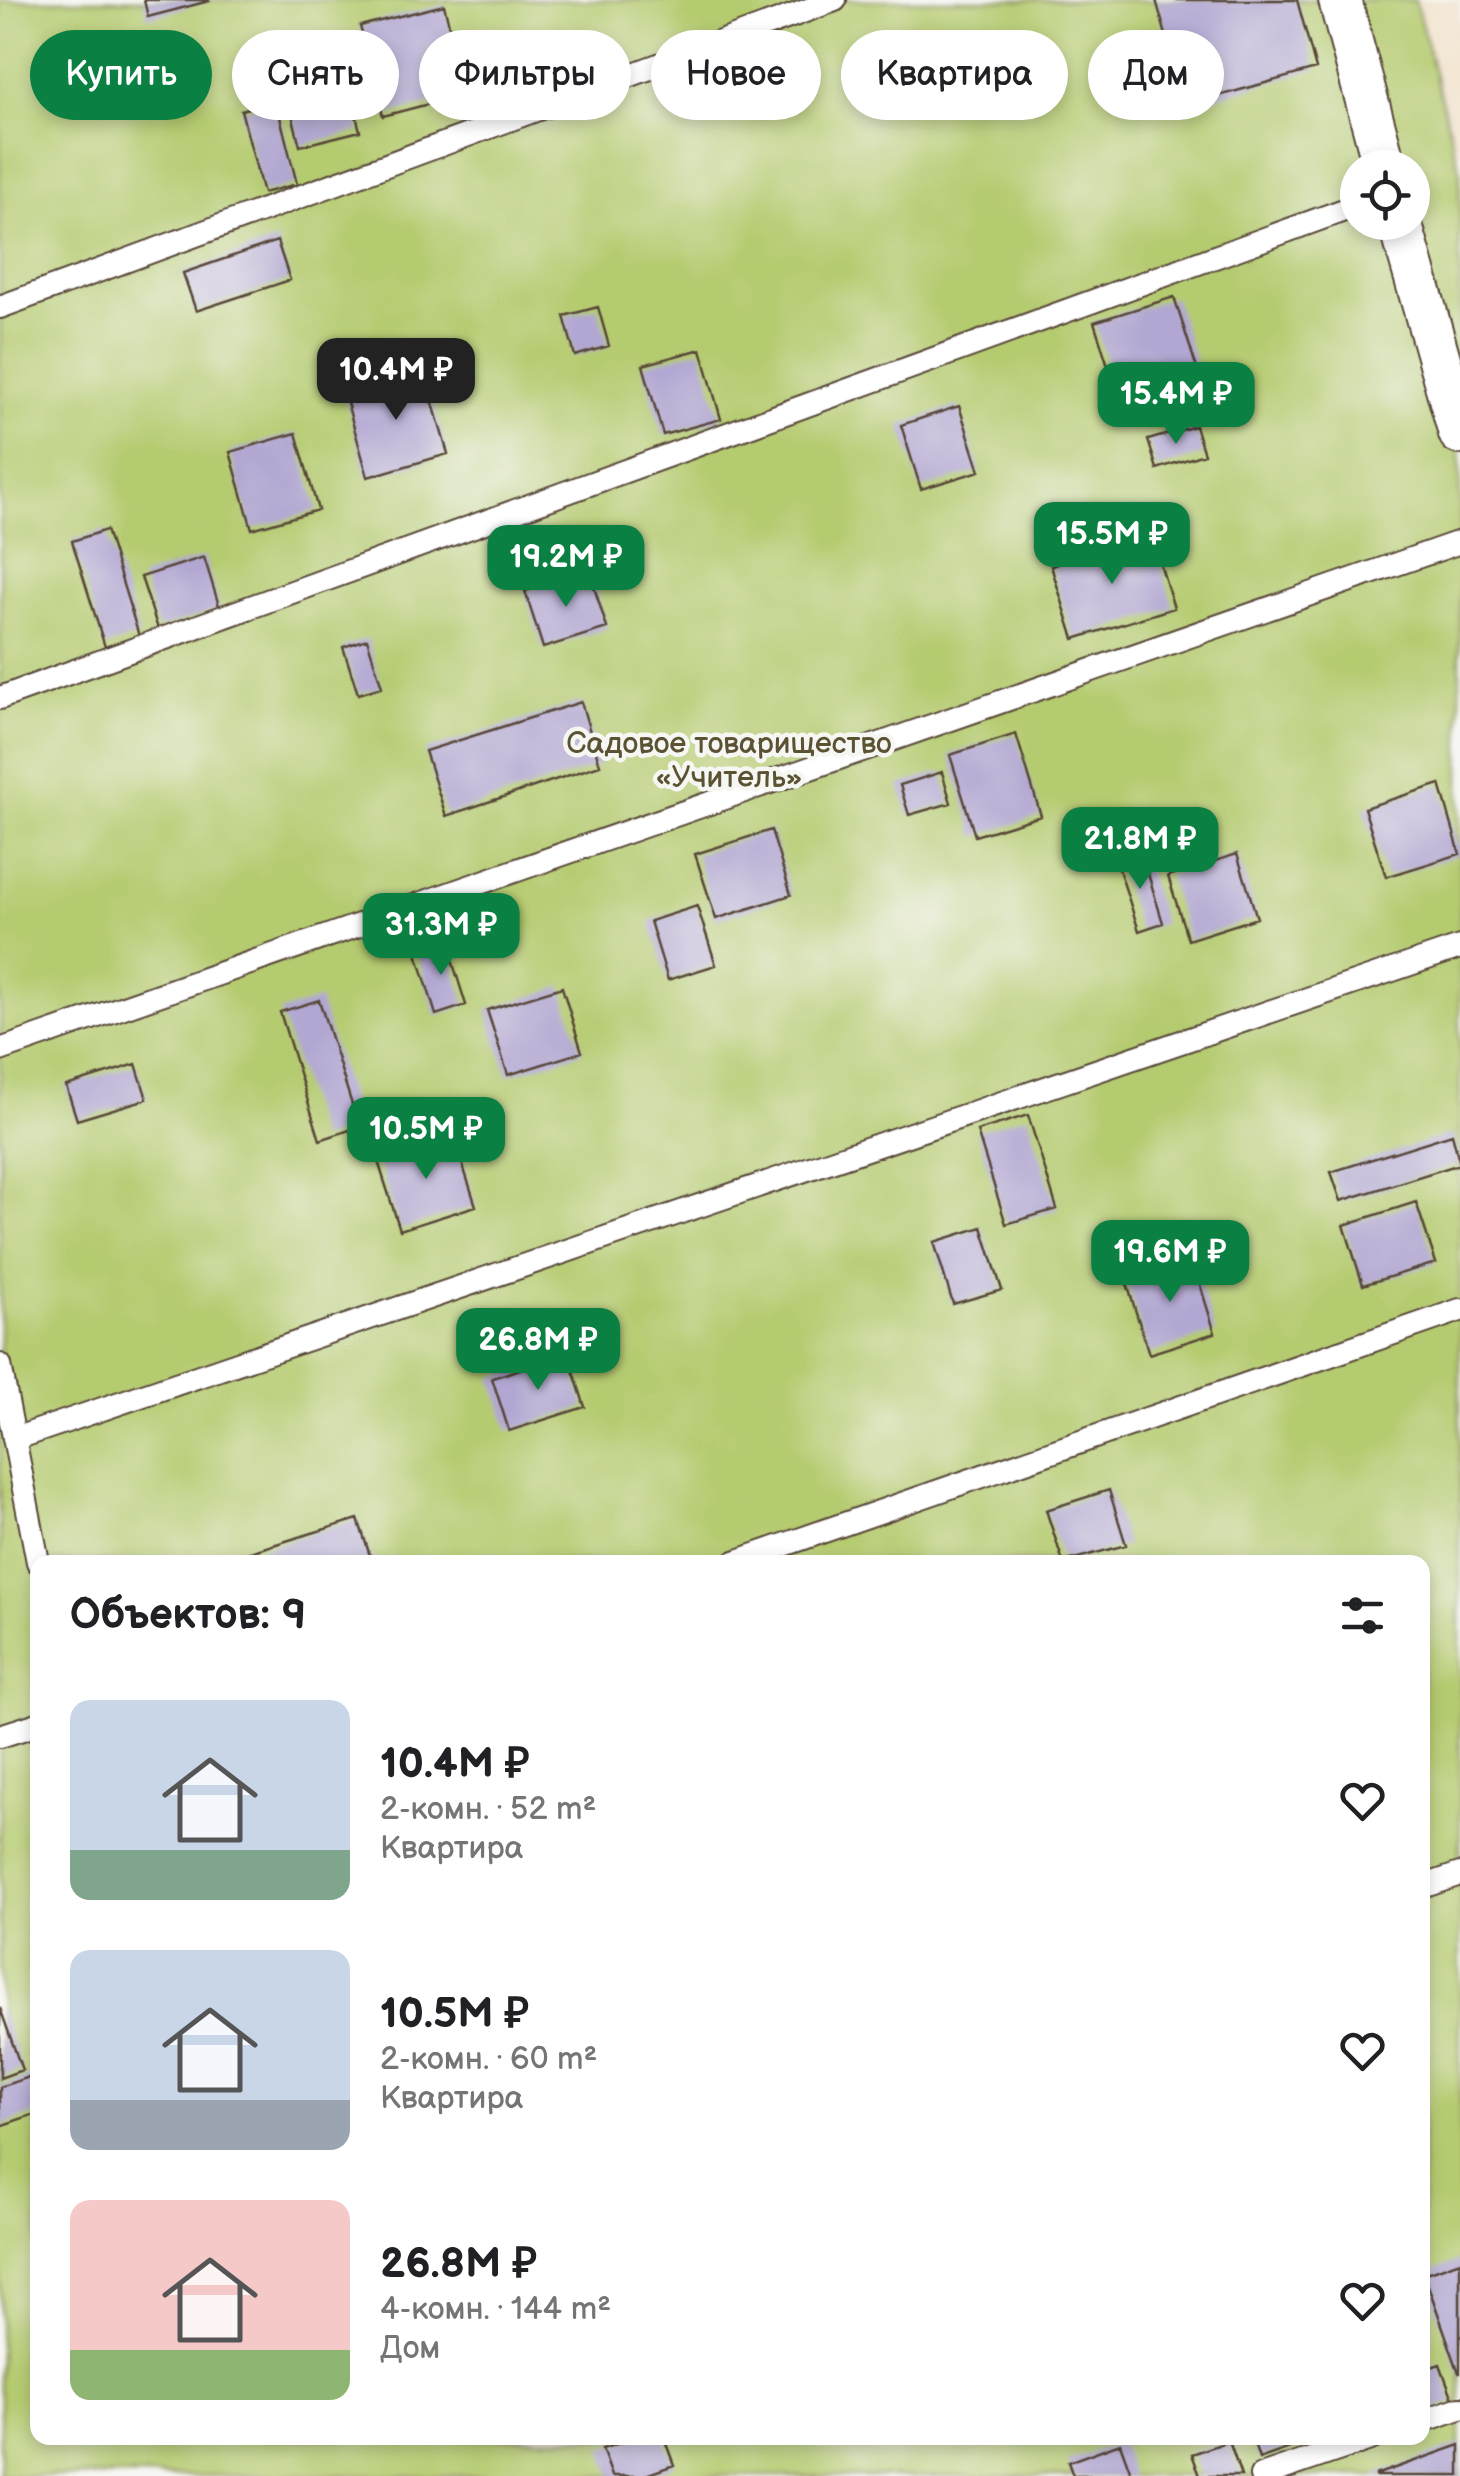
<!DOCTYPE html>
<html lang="ru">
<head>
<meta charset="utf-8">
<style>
	body { margin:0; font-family:"Balsamiq Sans",sans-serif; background:#f2f2f2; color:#202124; height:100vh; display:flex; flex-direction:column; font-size:38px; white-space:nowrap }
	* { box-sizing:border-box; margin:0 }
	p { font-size:32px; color:#757577 }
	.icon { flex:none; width:55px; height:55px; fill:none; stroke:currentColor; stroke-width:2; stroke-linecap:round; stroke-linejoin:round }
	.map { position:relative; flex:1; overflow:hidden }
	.sheet { position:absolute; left:30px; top:1555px; width:1400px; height:890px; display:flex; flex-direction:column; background:#fff; border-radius:20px; box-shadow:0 5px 15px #0003 }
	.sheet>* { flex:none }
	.top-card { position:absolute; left:30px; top:30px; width:1400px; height:90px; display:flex; gap:20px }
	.controls { position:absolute; left:1340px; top:150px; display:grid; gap:20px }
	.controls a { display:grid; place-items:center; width:90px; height:90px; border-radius:50%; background:#fff; box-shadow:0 5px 15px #0003; font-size:50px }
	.price { position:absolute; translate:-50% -85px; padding:0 22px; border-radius:20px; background:#0b8043; color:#fff; font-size:32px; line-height:65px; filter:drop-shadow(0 2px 5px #0008) }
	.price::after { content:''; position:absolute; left:50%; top:60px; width:30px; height:22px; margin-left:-15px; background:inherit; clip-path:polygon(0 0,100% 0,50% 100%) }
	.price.active { background:#222; color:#fff }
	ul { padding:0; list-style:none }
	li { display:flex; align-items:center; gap:30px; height:250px; padding:0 40px }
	li span { display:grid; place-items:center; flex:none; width:280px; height:200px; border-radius:20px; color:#555 }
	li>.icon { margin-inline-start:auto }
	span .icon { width:120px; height:120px; fill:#fffc; stroke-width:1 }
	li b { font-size:42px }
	h2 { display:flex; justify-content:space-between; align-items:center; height:120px; padding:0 40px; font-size:42px }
	.pill { padding:0 35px; border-radius:45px; background:#fff; box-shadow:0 5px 15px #0003; font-size:35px; line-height:90px }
	.pill.active { background:#0b8043; color:#fff }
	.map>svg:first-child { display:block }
	.green { fill:#b5cb70; stroke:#787a47; stroke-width:2.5; fill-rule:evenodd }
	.building { fill:#b2a7d2 }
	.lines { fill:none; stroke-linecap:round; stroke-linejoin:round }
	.service-casing { stroke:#574639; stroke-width:26 }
	.minor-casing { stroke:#574639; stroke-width:46 }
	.service { stroke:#fff; stroke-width:22 }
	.minor { stroke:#fff; stroke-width:42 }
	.labels { text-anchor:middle; stroke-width:9; stroke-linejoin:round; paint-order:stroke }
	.park-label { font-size:30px; fill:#5a5232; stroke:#f6f6f2 }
</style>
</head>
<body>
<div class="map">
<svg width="1460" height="2476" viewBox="0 0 1460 2476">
	<rect width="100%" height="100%" fill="#f6f6f2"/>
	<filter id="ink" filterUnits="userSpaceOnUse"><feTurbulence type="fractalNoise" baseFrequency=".01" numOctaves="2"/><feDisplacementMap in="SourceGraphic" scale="20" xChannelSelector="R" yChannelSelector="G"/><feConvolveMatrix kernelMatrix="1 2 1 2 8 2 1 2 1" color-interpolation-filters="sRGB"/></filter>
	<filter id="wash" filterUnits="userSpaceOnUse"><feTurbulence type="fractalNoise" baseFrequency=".0048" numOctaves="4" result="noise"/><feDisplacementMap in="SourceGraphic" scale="40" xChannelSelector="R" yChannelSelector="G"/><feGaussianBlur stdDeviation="2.25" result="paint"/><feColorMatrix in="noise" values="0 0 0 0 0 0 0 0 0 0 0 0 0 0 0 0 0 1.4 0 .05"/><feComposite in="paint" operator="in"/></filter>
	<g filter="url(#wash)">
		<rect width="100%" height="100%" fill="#f3e4cf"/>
		<path class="green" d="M 0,0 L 1415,0 L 1460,171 L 1460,2476 L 0,2476 ZM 1358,168 L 1412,168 L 1412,222 L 1358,222 ZM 38,1562 L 1422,1562 L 1422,2438 L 38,2438 Z"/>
		<g id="blocks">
			<path class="building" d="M 144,0 L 208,0 L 209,1 L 148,17 Z
				M 1156,0 L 1297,0 L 1316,69 L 1186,105 Z
				M 444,5 L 467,94 L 383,116 L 360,26 Z
				M 340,54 L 360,131 L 300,146 L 281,70 Z
				M 276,101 L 297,184 L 263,193 L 241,110 Z
				M 277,241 L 290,280 L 196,311 L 183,273 Z
				M 1174,297 L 1199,375 L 1119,400 L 1094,322 Z
				M 598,307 L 609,346 L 575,356 L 564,316 Z
				M 701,349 L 721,419 L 663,435 L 643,365 Z
				M 423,370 L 448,454 L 368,477 L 344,392 Z
				M 959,406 L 980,471 L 921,489 L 901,425 Z
				M 1195,426 L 1204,454 L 1157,469 L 1148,440 Z
				M 296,433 L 318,510 L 252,529 L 230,452 Z
				M 106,530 L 139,636 L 105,647 L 72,541 Z
				M 1151,535 L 1174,608 L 1074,639 L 1051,566 Z
				M 204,557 L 220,609 L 158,629 L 141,577 Z
				M 589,571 L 607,628 L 543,648 L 525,591 Z
				M 367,639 L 382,687 L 358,694 L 343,647 Z
				M 581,702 L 600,765 L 446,816 L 425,751 Z
				M 1016,734 L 1041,816 L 975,836 L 950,755 Z
				M 942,772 L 951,803 L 909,815 L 900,785 Z
				M 1440,784 L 1460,854 L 1386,877 L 1364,808 Z
				M 771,830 L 791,895 L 716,919 L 695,854 Z
				M 1142,854 L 1163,923 L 1139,931 L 1117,863 Z
				M 1237,854 L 1257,918 L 1188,940 L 1168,876 Z
				M 697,906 L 716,965 L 668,980 L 650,921 Z
				M 446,941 L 466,1005 L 436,1015 L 416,950 Z
				M 562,987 L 582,1052 L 508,1075 L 487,1010 Z
				M 319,1000 L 359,1127 L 320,1140 L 280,1012 Z
				M 136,1064 L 147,1099 L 77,1120 L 66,1086 Z
				M 1028,1115 L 1057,1209 L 1006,1224 L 977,1131 Z
				M 1452,1134 L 1460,1164 L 1341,1201 L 1331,1172 Z
				M 453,1135 L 476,1206 L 400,1230 L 377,1158 Z
				M 1416,1202 L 1436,1263 L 1363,1285 L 1344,1225 Z
				M 982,1227 L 1002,1290 L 953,1304 L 934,1242 Z
				M 1191,1256 L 1215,1333 L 1149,1354 L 1125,1277 Z
				M 568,1354 L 585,1407 L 509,1431 L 492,1378 Z
				M 1109,1490 L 1126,1545 L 1063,1562 L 1046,1510 Z
				M 358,1519 L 372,1562 L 243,1562 L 240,1555 Z
				M 0,2008 L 22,2070 L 0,2078 Z
				M 35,2075 L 38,2113 L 0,2126 L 0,2087 Z
				M 1460,2261 L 1460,2373 L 1459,2373 L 1424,2274 Z
				M 1440,2364 L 1454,2402 L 1422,2413 L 1422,2370 Z
				M 634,2438 L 664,2438 L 674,2465 L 643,2476 L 612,2476 L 602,2449 Z
				M 1252,2438 L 1318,2438 L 1259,2459 Z
				M 1229,2441 L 1241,2476 L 1200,2476 L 1192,2454 Z
				M 1120,2443 L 1132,2476 L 1073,2476 L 1068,2462 Z
				M 1460,2445 L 1460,2476 L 1375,2476 L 1375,2475 Z"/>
		</g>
	</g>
	<g filter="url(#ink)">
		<use href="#blocks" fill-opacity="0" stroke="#574639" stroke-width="2.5"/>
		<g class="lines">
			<g class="service-casing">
				<path id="service" d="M 0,307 L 835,0
					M 0,698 L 1358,205
					M 0,1050 L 1460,542
					M 0,1365 L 38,1562
					M 14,1439 L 1460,947
					M 735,1562 L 1460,1310
					M 0,1736 L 38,1724
					M 1422,1887 L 1460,1874
					M 1422,2421 L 1460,2408
					M 1261,2476 L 1373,2438"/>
			</g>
			<g class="minor-casing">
				<path id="minor" d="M 1340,0 L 1385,168
					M 1400,222 L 1460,433"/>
			</g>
			<use href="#service" class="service"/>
			<use href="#minor" class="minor"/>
		</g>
	</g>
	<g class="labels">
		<g class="park-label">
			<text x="729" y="753">Садовое товарищество<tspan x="729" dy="34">«Учитель»</tspan></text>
		</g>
	</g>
</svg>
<div class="controls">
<a><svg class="icon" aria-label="locate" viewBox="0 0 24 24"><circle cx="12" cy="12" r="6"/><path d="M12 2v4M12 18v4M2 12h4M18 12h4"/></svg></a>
</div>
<b class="price active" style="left:396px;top:423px">10.4M ₽</b>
<b class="price" style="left:1176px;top:447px">15.4M ₽</b>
<b class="price" style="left:1112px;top:587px">15.5M ₽</b>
<b class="price" style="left:566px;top:610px">19.2M ₽</b>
<b class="price" style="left:1140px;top:892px">21.8M ₽</b>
<b class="price" style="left:441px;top:978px">31.3M ₽</b>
<b class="price" style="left:426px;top:1182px">10.5M ₽</b>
<b class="price" style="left:1170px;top:1305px">19.6M ₽</b>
<b class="price" style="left:538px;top:1393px">26.8M ₽</b>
<div class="top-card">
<a class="pill active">Купить</a>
<a class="pill">Снять</a>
<a class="pill">Фильтры</a>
<a class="pill">Новое</a>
<a class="pill">Квартира</a>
<a class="pill">Дом</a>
</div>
<section class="sheet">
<h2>Объектов: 9<svg class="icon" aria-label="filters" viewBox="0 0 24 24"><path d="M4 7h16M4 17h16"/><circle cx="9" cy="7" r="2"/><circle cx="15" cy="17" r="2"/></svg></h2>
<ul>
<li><span style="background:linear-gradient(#c9d6e8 75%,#7fa58c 0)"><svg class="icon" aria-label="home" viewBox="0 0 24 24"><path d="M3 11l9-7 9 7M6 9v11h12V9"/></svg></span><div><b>10.4M ₽</b><p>2-комн. · 52 m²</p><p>Квартира</p></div><svg class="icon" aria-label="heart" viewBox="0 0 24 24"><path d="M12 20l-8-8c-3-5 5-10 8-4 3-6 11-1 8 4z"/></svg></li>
<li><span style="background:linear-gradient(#c9d6e8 75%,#9aa5b1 0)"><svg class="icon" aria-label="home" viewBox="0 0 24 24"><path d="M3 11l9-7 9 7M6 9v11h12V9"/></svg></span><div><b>10.5M ₽</b><p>2-комн. · 60 m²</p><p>Квартира</p></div><svg class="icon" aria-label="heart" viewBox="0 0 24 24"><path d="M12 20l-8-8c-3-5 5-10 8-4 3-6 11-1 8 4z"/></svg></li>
<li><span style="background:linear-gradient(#f6c9c9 75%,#8fb573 0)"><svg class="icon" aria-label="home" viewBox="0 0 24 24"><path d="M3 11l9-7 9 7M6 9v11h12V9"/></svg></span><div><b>26.8M ₽</b><p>4-комн. · 144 m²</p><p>Дом</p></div><svg class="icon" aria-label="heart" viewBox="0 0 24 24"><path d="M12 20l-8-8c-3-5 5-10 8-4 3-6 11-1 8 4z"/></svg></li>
</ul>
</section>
</div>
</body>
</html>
